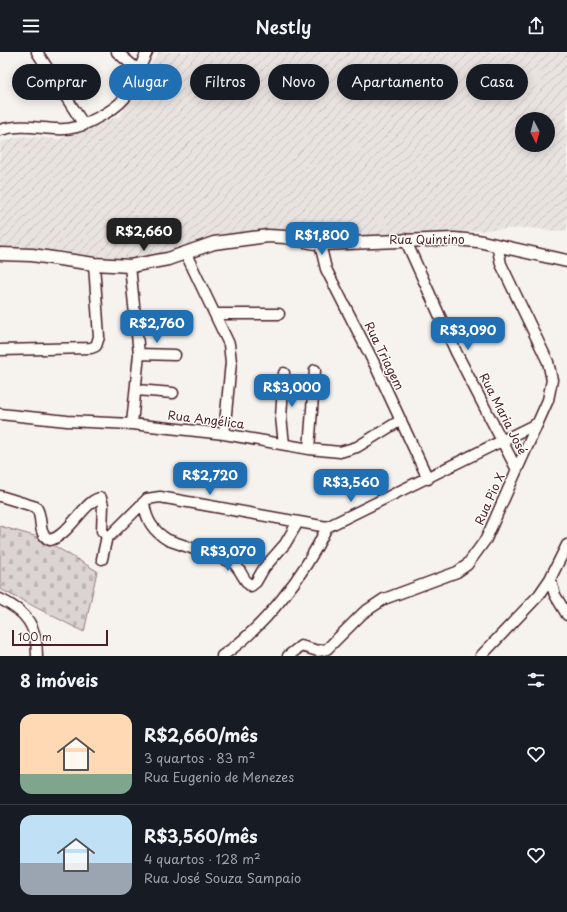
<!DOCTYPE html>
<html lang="pt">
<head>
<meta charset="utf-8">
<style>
	body { margin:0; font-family:"Playpen Sans",sans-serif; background:#242831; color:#f1f3f6; height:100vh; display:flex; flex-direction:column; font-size:15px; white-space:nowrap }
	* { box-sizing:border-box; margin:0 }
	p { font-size:13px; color:#9ea1a6 }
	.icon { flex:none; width:22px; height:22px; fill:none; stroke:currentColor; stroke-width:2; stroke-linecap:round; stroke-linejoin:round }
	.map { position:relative; height:604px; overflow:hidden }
	.panel { display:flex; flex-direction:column; background:#171b24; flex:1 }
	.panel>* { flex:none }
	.banner { position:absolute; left:12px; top:12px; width:543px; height:36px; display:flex; gap:8px }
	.needle { width:26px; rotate:174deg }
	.controls { position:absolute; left:515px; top:60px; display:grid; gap:8px }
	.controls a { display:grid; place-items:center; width:40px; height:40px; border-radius:50%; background:#171b24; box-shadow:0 2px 10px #0003; font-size:20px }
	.scale { position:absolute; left:12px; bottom:10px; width:96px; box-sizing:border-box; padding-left:4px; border:2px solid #4a1f2b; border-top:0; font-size:11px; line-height:14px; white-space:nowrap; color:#4a1f2b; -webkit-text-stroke:3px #fdfcf7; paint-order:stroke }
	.price { position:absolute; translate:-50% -34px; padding:0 9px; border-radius:8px; background:#1f6fb2; color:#fff; font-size:13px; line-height:26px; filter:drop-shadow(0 1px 2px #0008) }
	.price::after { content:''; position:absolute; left:50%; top:24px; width:12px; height:9px; margin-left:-6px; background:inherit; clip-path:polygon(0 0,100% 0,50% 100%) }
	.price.selected { background:#222; color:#fff }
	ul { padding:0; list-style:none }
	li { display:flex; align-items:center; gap:12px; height:100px; padding:0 20px }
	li+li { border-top:1px solid #363941 }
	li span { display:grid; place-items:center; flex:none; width:112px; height:80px; border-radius:12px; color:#555 }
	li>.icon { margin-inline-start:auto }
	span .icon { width:48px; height:48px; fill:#fffc; stroke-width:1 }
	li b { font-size:17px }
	h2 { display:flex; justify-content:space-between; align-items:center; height:48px; padding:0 20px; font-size:17px }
	.pill { padding:0 14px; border-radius:18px; background:#171b24; box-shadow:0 2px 10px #0003; font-size:14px; line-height:36px }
	.pill.selected { background:#1f6fb2; color:#fff }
	header { display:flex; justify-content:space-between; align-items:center; height:52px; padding:0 20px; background:#171b24; font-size:18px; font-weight:600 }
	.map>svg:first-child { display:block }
	.industrial { fill:url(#industrial-furrows); fill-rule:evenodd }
	.cemetery { fill:url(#cemetery-stones); stroke:#937a7e }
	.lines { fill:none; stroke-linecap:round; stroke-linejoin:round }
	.minor-casing { stroke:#4a1f2b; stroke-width:13 }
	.major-casing { stroke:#4a1f2b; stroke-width:15 }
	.minor { stroke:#fdfcf7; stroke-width:10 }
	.major { stroke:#fdfcf7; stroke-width:12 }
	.labels { text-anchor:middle; stroke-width:3; stroke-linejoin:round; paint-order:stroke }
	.street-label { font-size:12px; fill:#4a1f2b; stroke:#fdfcf7 }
</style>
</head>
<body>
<header><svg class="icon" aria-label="menu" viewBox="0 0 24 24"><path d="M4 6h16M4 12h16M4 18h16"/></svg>Nestly<svg class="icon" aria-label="share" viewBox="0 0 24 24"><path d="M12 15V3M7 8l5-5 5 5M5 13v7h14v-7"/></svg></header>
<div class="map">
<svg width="567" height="604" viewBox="0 0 567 604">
	<defs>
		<pattern id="industrial-furrows" width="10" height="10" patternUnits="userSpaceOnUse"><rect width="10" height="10" fill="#e9e3e0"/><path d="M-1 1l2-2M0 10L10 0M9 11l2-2" fill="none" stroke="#c9c2c0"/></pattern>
		<pattern id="cemetery-stones" width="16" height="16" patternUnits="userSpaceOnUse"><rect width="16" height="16" fill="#dcd4d2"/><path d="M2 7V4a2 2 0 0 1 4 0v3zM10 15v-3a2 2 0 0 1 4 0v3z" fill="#beb6b4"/></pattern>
	</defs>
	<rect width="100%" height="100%" fill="#f6f3ef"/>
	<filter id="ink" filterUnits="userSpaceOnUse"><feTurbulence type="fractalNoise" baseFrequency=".025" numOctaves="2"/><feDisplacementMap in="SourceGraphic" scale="8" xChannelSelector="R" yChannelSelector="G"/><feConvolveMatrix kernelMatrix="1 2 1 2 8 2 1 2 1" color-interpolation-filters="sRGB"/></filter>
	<g filter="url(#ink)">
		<path class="industrial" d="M 159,0 L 567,0 L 567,178 L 556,179 L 528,176 L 366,185 L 330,175 L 315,174 L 295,176 L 280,181 L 222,183 L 159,205 L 127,209 L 101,208 L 30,196 L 0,195 L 0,90 L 21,84 L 59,87 L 80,80 L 120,64 ZM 522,67 L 548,67 L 548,93 L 522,93 Z"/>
		<path class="cemetery" d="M 0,474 L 41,486 L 97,519 L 84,580 L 0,537 Z"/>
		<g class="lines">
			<g class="minor-casing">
				<path id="minor" d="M 37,0 L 84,73
					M 117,0 L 139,19
					M 0,78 C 20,72 37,76 57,77 C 72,78 82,74 95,67 C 134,48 130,35 147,0
					M 405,187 L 456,300 L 517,418
					M 320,192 L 326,217 L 375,313 L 428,427
					M 186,202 L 229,292 L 231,310 L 224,382
					M 130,214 L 139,302 L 132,372
					M 216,262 L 279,262
					M 0,298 L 91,296 L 96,294 L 99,285 L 94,212
					M 139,302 L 175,303
					M 137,338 L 173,341
					M 0,362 L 67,369 L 132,372 L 224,382 L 309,397 L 340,400 L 357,395 L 401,368
					M 284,392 L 281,365 L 284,321
					M 309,397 L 315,318
					M 0,444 L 36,455 C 44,465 36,482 50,488 C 69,484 86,446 101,446 L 103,453 L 102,479 L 107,484 L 102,507
					M 144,451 C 146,468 153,479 168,488 L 232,510 C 241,516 244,531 251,534 L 256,530 L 264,516 L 285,492 L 298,470
					M 107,484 L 111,483 L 147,447 L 160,445 L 327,475
					M 550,527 L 555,543 L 567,563
					M 0,547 C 27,560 37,574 37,604
					M 222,604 C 265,575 305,522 327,475 L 538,371
					M 288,604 L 301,594 L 318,599 L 327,597 L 363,561 L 384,547 L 457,520 L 467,513 L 486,487 L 548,348 L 552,328 L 548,310 L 501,212 L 497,193
					M 481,604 L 539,543 L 550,527 L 567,493"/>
			</g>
			<g class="major-casing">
				<path id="major" d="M 0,202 L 32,203 L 94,212 L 130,214 L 168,207 L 214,191 L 268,184 L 285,185 L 320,192 L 454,187 L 478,189 L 567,209"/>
			</g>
			<use href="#minor" class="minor"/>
			<use href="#major" class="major"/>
		</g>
	</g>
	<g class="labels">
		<g class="street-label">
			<text x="427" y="192">Rua Quintino</text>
			<text transform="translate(384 304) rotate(64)" y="4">Rua Triagem</text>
			<text transform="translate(503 362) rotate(63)" y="4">Rua Maria José</text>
			<text transform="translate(206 368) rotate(7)" y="4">Rua Angélica</text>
			<text transform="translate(490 447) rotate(-66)" y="4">Rua Pio X</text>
		</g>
	</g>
</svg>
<div class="controls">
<a><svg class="needle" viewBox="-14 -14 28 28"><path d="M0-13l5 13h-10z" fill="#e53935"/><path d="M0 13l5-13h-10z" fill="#9ea1a6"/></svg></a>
</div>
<div class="scale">100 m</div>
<b class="price selected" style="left:144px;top:200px">R$2,660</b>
<b class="price" style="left:322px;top:204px">R$1,800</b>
<b class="price" style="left:157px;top:292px">R$2,760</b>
<b class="price" style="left:468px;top:299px">R$3,090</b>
<b class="price" style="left:292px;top:356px">R$3,000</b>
<b class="price" style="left:210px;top:444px">R$2,720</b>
<b class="price" style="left:351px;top:451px">R$3,560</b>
<b class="price" style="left:228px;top:520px">R$3,070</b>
<div class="banner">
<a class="pill">Comprar</a>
<a class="pill selected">Alugar</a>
<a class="pill">Filtros</a>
<a class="pill">Novo</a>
<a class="pill">Apartamento</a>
<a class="pill">Casa</a>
</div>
</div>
<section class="panel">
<h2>8 imóveis<svg class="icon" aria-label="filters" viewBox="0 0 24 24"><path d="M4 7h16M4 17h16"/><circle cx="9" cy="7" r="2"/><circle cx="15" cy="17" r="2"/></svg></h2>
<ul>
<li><span style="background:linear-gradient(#ffd9b3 75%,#7fa58c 0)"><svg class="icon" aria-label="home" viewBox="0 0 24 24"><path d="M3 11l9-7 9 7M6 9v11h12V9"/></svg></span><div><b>R$2,660/mês</b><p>3 quartos · 83 m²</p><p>Rua Eugenio de Menezes</p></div><svg class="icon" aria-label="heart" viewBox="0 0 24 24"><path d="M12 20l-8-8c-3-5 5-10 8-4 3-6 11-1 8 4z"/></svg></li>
<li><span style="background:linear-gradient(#bfe0f5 60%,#9aa5b1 0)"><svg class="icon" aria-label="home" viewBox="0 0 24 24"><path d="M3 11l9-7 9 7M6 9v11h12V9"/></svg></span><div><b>R$3,560/mês</b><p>4 quartos · 128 m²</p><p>Rua José Souza Sampaio</p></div><svg class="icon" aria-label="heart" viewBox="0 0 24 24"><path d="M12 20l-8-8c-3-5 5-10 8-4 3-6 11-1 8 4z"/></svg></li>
</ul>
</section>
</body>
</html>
